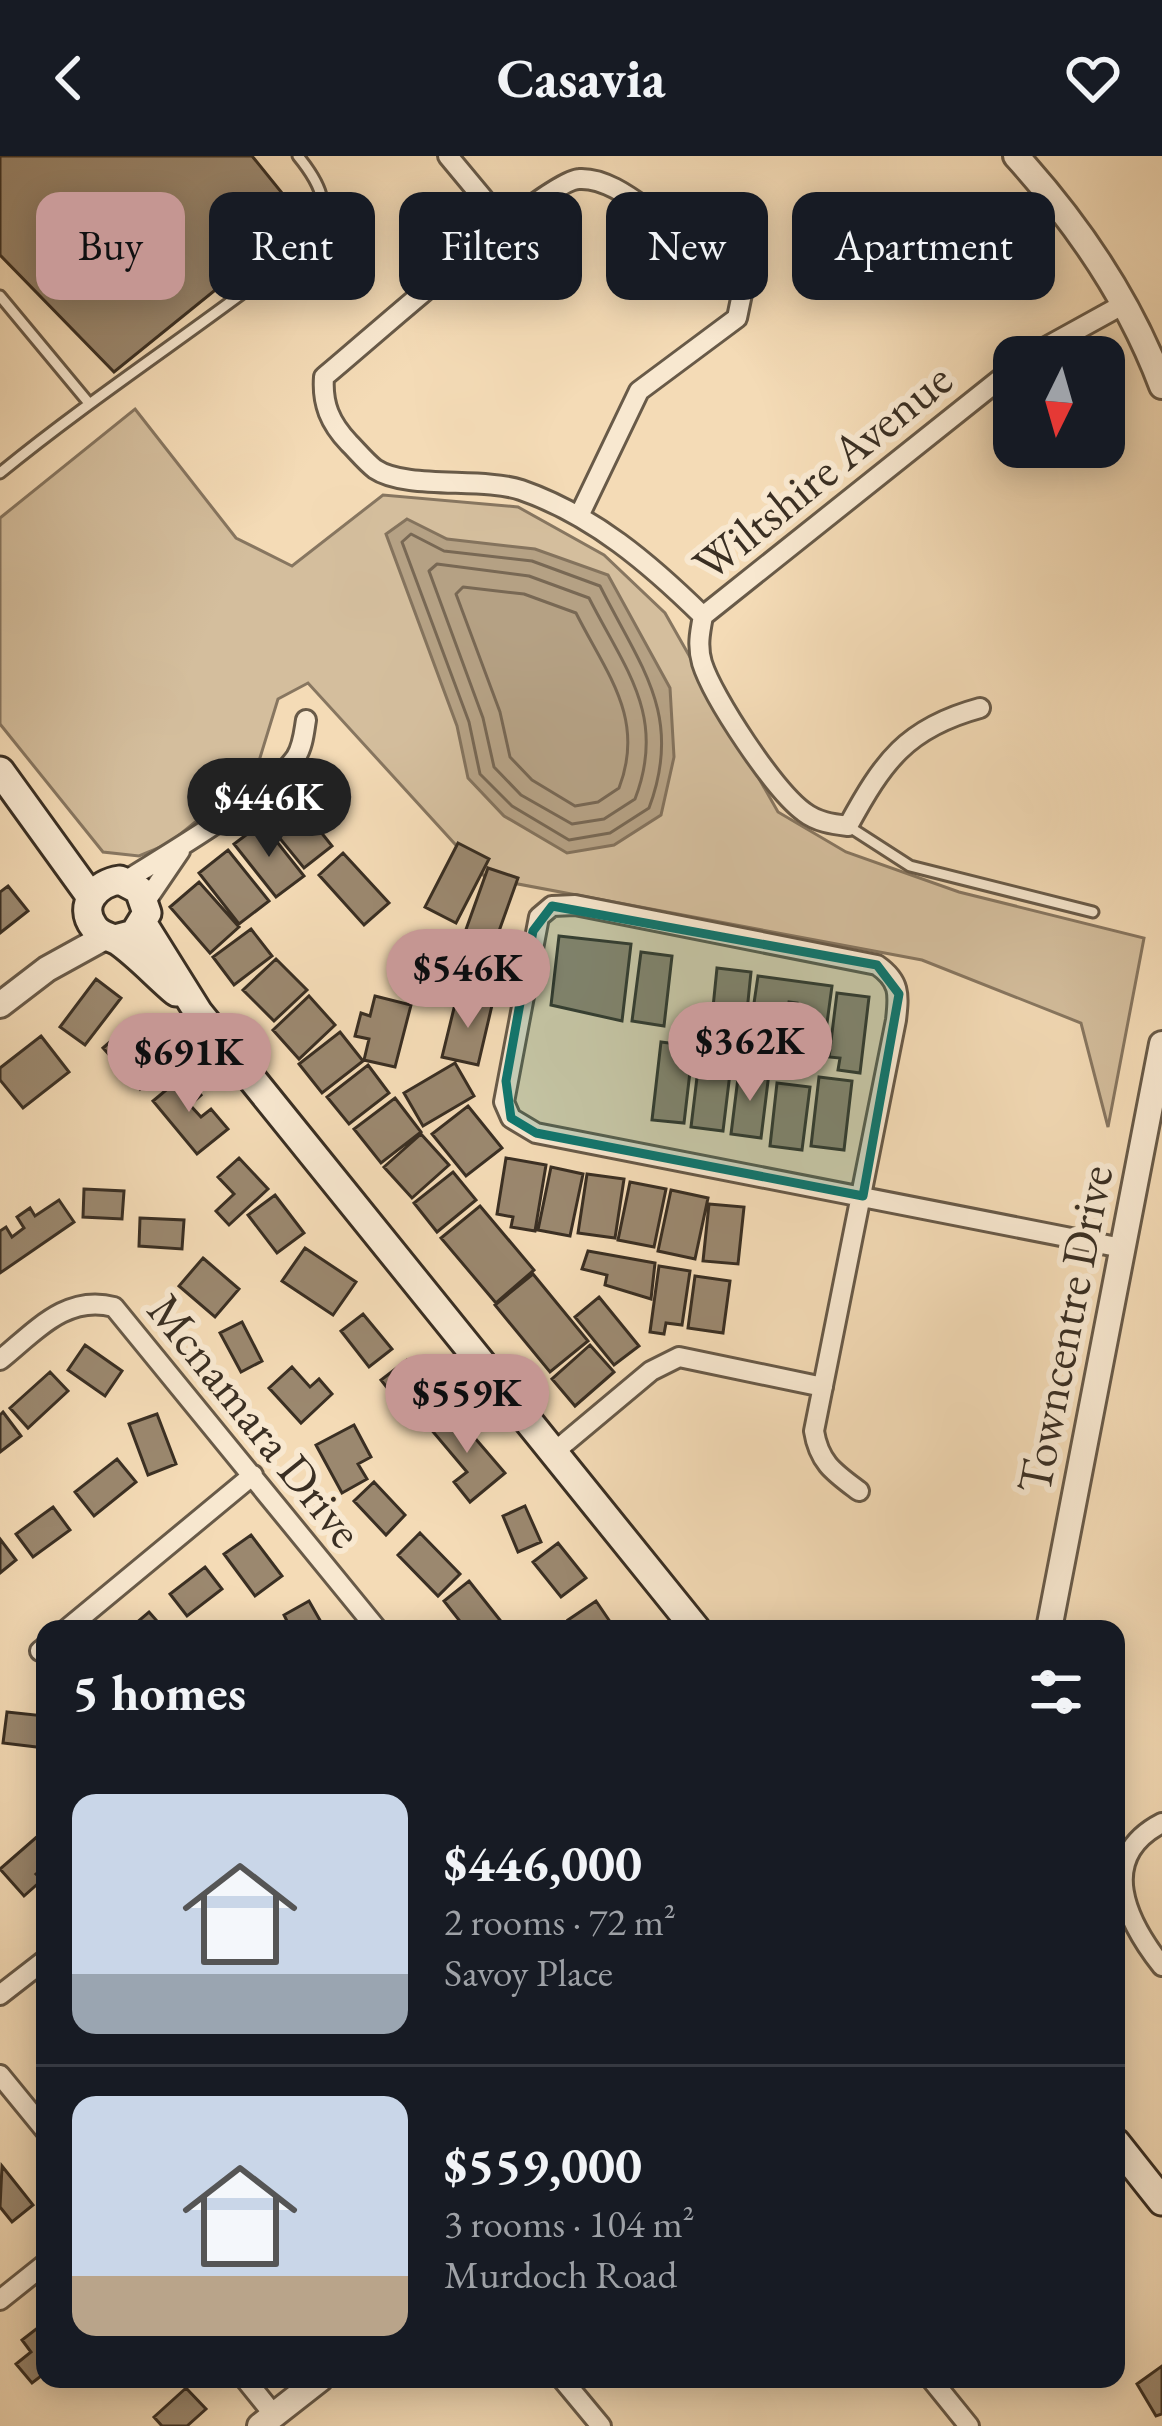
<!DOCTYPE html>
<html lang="en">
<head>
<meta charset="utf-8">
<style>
	body { margin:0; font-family:"EB Garamond",serif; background:#242831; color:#f1f3f6; height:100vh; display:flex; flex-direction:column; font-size:45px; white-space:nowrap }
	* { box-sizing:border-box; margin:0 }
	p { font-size:39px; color:#9ea1a6 }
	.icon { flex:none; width:66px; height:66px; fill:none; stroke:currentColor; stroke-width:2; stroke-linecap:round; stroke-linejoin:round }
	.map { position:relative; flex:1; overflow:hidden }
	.side { position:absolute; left:36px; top:1464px; width:1089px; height:768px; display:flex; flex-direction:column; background:#171b24; border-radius:24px; box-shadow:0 6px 30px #0003 }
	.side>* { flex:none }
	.guide { position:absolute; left:36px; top:36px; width:1092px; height:108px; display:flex; gap:24px }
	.needle { width:78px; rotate:185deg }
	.buttons { position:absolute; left:993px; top:180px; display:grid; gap:24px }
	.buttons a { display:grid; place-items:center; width:132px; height:132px; border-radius:24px; background:#171b24; box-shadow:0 6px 30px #0003; font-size:60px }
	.price { position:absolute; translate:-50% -102px; padding:0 27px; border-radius:42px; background:#c59692; color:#111; font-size:39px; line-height:78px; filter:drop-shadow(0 3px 6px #0008) }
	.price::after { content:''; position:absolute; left:50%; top:72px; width:36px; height:27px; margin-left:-18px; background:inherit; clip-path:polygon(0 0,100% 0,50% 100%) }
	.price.on { background:#222; color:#fff }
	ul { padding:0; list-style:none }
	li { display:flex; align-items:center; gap:36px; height:300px; padding:0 36px }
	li+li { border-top:3px solid #363941 }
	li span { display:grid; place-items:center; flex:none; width:336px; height:240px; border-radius:24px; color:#555 }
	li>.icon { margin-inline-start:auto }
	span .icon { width:144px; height:144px; fill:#fffc; stroke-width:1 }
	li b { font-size:51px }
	h2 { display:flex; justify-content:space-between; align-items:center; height:144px; padding:0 36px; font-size:51px }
	.pill { padding:0 42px; border-radius:24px; background:#171b24; box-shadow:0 6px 30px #0003; font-size:42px; line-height:108px }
	.pill.on { background:#c59692; color:#111 }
	header { display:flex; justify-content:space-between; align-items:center; height:156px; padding:0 36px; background:#171b24; font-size:54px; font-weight:700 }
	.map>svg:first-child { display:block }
	.green { fill:#d4be9d; stroke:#877660; stroke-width:3 }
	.water { fill:#b5a184; stroke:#84735d; stroke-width:3 }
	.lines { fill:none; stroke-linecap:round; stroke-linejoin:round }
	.shore { stroke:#786854; stroke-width:3 }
	.building { fill:#9b886f; stroke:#3a2f23; stroke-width:3 }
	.service-casing { stroke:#685a48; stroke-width:15 }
	.minor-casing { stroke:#685a48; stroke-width:24 }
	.tertiary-casing { stroke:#685a48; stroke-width:30 }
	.secondary-casing { stroke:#3a2f23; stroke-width:33 }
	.service { stroke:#f8e8d0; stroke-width:9 }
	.minor { stroke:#f8e8d0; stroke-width:18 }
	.tertiary { stroke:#f8e8d0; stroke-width:24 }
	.secondary { stroke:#f8e8d0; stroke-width:27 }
	.marked { fill:#0f766e; fill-opacity:0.2; stroke:#0f766e; stroke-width:9; stroke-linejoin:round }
	.labels { text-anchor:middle; stroke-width:12; stroke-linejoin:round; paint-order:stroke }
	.street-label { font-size:48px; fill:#3a2f23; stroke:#f8e8d0 }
</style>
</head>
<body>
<header><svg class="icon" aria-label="back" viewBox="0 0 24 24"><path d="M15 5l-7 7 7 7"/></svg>Casavia<svg class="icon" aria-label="heart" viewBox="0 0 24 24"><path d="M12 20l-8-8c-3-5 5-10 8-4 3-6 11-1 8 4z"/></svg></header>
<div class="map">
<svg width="1162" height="2270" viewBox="0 0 1162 2270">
	<rect width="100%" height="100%" fill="#f4dbb6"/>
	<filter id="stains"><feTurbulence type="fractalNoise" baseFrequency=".00167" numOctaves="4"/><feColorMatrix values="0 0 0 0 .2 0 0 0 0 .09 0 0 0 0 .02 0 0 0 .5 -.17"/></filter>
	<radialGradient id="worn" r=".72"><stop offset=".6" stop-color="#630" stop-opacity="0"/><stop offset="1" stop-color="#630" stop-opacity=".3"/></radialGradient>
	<path class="green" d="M 135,253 L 236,382 L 292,410 L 383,339 L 518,351 L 604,399 L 665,457 L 778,656 L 846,696 L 959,736 L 1144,782 L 1108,971 L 1081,867 L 922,804 L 486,722 L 308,527 L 278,543 L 255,618 L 168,688 L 139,700 L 103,696 L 0,568 L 0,362 Z"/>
	<path class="water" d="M 407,363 L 447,383 L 535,393 L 608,419 L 670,532 L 674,601 L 661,659 L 614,689 L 567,697 L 504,660 L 468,622 L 457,570 L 386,378 Z"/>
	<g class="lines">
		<path class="shore" d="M 411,378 L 444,395 L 532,405 L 600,430 C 640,510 684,559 649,652 L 610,677 L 569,684 L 512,650 L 480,618 L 469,566 L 402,386 Z
			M 437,408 L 529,420 L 589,442 C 625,513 667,560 635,643 L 604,663 L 572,668 L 521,639 L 494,611 L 483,562 L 429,415 Z
			M 463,431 L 524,438 L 576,457 C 606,517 646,562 619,632 L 598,646 L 575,650 L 532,624 L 510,601 L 500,556 L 456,438 Z"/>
	</g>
	<path class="building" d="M 0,0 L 252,0 L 303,63 L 114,216 L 0,99 Z
		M 293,641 L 332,690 L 304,712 L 264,663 Z
		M 262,667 L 304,720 L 276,741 L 234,688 Z
		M 458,687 L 489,703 L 456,767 L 425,751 Z
		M 228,694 L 269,745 L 239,768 L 199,717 Z
		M 343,697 L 389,747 L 364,769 L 319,719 Z
		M 488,712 L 518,722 L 494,789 L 464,779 Z
		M 199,726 L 239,771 L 210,797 L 170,751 Z
		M 8,730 L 28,755 L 0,777 L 0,736 Z
		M 251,773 L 272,800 L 234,829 L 213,801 Z
		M 559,780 L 631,788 L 622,865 L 551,849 Z
		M 641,796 L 672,800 L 664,870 L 632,865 Z
		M 276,803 L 307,834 L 274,865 L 243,834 Z
		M 717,812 L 751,816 L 744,885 L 710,881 Z
		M 758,820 L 832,830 L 822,904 L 790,900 L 797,847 L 789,846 L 782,893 L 748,888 Z
		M 96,823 L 121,842 L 85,889 L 60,871 Z
		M 837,837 L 869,841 L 860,917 L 838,914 L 840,902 L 829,901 Z
		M 309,840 L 335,869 L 299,903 L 273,874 Z
		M 375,840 L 411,849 L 395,911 L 364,904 L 369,883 L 355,880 L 361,857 L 370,860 Z
		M 473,841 L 493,845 L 478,909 L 442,901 L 456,844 L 472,848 Z
		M 127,871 L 164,911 L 140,933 L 103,892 Z
		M 340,876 L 363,905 L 322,937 L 299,908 Z
		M 41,880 L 69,916 L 23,952 L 0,924 L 0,912 Z
		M 661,886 L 693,890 L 684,967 L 652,964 Z
		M 699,905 L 731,909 L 723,975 L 691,971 Z
		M 455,907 L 474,940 L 423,970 L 404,937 Z
		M 368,909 L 389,937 L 349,968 L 327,941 Z
		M 739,914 L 769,917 L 761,982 L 731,978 Z
		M 184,919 L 201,939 L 190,949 L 201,961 L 211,953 L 228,973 L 197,998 L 153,945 Z
		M 819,921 L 852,925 L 844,994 L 811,990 Z
		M 777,927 L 810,931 L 802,994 L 770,990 Z
		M 395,942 L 421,976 L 381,1007 L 354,973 Z
		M 468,950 L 502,992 L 466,1020 L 432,978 Z
		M 421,978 L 449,1009 L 412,1042 L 384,1011 Z
		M 239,1002 L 268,1033 L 229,1069 L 216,1055 L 234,1038 L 218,1021 Z
		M 506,1002 L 546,1009 L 535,1075 L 511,1071 L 513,1061 L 497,1058 Z
		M 551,1011 L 583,1018 L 570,1080 L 538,1074 Z
		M 453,1016 L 476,1044 L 437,1076 L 414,1047 Z
		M 587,1018 L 624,1023 L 615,1082 L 578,1077 Z
		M 630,1026 L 666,1033 L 654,1091 L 618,1084 Z
		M 84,1033 L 124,1035 L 122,1063 L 83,1061 Z
		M 671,1034 L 708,1042 L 695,1103 L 658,1095 Z
		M 275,1039 L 304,1077 L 277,1097 L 248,1059 Z
		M 59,1044 L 74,1066 L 0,1117 L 0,1075 L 6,1071 L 12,1081 L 24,1072 L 17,1061 L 30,1052 L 35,1060 Z
		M 709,1048 L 744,1051 L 738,1108 L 703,1105 Z
		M 480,1050 L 534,1114 L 496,1147 L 441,1082 Z
		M 140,1062 L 184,1064 L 182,1093 L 139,1090 Z
		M 305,1092 L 356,1126 L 333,1159 L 282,1125 Z
		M 588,1095 L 655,1107 L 651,1143 L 605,1129 L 607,1119 L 582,1113 Z
		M 203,1102 L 239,1133 L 215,1161 L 179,1130 Z
		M 659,1110 L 690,1115 L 682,1169 L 666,1167 L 664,1178 L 650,1176 Z
		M 533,1118 L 588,1185 L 550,1216 L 495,1149 Z
		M 695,1120 L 730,1125 L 723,1177 L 688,1172 Z
		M 599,1141 L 639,1190 L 614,1209 L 575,1161 Z
		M 363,1158 L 392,1193 L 369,1211 L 341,1175 Z
		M 242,1166 L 262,1205 L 241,1216 L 220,1177 Z
		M 85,1189 L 122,1215 L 105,1240 L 68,1214 Z
		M 590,1189 L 614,1216 L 575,1250 L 552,1223 Z
		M 407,1204 L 436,1242 L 410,1261 L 381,1224 Z
		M 292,1211 L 310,1231 L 319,1223 L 332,1238 L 301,1267 L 269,1232 Z
		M 50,1216 L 68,1235 L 28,1272 L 10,1252 Z
		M 450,1253 L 505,1317 L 470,1346 L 454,1326 L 467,1316 L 429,1271 Z
		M 3,1256 L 21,1280 L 0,1296 L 0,1259 Z
		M 157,1258 L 176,1308 L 148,1319 L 129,1268 Z
		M 354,1269 L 371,1301 L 358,1308 L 367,1323 L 342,1337 L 316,1289 Z
		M 117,1303 L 136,1326 L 94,1360 L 75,1336 Z
		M 374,1326 L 405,1359 L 386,1379 L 354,1345 Z
		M 525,1350 L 541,1386 L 518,1396 L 503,1360 Z
		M 53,1351 L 70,1374 L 33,1401 L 16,1378 Z
		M 420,1377 L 460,1418 L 438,1440 L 398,1399 Z
		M 251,1379 L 282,1420 L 255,1440 L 224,1398 Z
		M 0,1383 L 16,1404 L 0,1417 Z
		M 558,1387 L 586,1422 L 561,1441 L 533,1406 Z
		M 205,1411 L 222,1433 L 187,1460 L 170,1438 Z
		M 469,1425 L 507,1473 L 466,1473 L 444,1445 Z
		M 309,1445 L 325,1473 L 291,1473 L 284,1459 Z
		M 596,1445 L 615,1473 L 574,1473 L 568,1464 Z
		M 149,1456 L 164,1473 L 129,1473 Z
		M 7,1556 L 45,1560 L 45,1592 L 3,1587 Z
		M 39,1679 L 45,1687 L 45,1710 L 36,1718 L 42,1724 L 24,1740 L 0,1713 Z
		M 2,2010 L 33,2049 L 12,2066 L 0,2051 Z
		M 44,2167 L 45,2217 L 32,2227 L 16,2208 L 31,2196 L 22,2184 Z
		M 1162,2210 L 1162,2258 L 1156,2260 L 1137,2228 Z
		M 186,2232 L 206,2253 L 187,2270 L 162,2270 L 154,2261 Z"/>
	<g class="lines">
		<g class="service-casing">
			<path id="service" d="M 0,140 L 88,246
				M 0,317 C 99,236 206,168 306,89 C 333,54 324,32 298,0
				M 848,670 L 910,710 L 1093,756"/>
		</g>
		<g class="minor-casing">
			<path id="minor" d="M 448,0 L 507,71
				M 1028,201 L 1124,148
				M 579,360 L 639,235 L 737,162 L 743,133 C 733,100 697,86 669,68 C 644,53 611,21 579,23 C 547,24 361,191 324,221 C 322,248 330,267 349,287 C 357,295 366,306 375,313 C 406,334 482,321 521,334 C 593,359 650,408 703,460
				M 980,552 C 906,572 883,606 848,670 C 832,668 817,666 804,656 C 774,634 713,542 702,507 C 697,490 700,476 703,460 L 1014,212
				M 125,725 C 166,699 270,639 296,601 C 303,590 304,576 306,564
				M 146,745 L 180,695
				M 407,802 L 524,826
				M 0,1204 C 35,1176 66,1138 114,1151 L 377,1473
				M 553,1297 L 651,1215 L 679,1201 L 823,1231
				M 859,1335 C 835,1317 819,1307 814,1275 L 896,864 C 899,838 900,825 877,809 L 575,749 L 552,750 L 539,761 L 504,946 L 511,962 L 536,977 L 1122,1092
				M 67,1473 L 253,1319
				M 40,1495 L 45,1491
				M 1162,1667 C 1094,1702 1128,1767 1162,1810
				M 0,1839 L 45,1804
				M 0,1919 L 45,1974
				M 0,2144 L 45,2108
				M 245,2223 L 274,2259
				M 562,2223 L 601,2270
				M 931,2223 L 969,2270"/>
		</g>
		<g class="tertiary-casing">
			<path id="tertiary" d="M 1016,0 C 1077,67 1130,145 1162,230
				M 0,849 L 47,813 L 105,781
				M 1049,1473 L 1162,888
				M 260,2270 L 320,2223"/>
		</g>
		<g class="secondary-casing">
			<path id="secondary" d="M 0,615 L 91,741
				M 143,768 L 198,856 L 696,1473
				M 115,783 L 134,778 L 147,757 L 139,734 L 120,724 C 97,727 77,749 94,771 C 100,780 109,780 118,785 C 138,799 157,820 176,836
				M 1116,1987 L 1162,2045"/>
		</g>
		<use href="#service" class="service"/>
		<use href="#minor" class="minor"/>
		<use href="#tertiary" class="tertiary"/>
		<use href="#secondary" class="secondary"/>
	</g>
	<path class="marked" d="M 552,750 L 877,809 L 899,838 L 863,1040 L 536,977 L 511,962 L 506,925 L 533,775 Z"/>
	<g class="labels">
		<g class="street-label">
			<text transform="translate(822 315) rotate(-39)" y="17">Wiltshire Avenue</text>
			<text transform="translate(1064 1173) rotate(-79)" y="17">Towncentre Drive</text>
			<text transform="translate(256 1264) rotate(51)" y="17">Mcnamara Drive</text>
		</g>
	</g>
	<rect width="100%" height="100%" filter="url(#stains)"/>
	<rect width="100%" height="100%" fill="url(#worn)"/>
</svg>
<div class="buttons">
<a><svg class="needle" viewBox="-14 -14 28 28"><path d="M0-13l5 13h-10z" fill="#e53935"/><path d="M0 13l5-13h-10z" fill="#9ea1a6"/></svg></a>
</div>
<b class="price on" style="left:269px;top:704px">$446K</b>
<b class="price" style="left:468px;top:875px">$546K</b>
<b class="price" style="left:750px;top:948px">$362K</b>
<b class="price" style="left:189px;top:959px">$691K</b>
<b class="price" style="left:467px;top:1300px">$559K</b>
<div class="guide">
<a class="pill on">Buy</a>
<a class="pill">Rent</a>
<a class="pill">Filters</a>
<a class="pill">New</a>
<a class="pill">Apartment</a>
</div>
<section class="side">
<h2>5 homes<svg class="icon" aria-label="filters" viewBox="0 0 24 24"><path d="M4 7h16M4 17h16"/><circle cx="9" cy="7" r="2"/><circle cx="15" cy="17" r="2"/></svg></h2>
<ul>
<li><span style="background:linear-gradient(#c9d6e8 75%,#9aa5b1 0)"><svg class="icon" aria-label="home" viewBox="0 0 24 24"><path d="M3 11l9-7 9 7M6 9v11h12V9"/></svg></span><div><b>$446,000</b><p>2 rooms · 72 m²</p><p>Savoy Place</p></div></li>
<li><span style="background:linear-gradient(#c9d6e8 75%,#b9a48a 0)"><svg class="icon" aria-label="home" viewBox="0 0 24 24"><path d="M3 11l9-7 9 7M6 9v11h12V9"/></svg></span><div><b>$559,000</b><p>3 rooms · 104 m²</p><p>Murdoch Road</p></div></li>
</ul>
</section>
</div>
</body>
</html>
